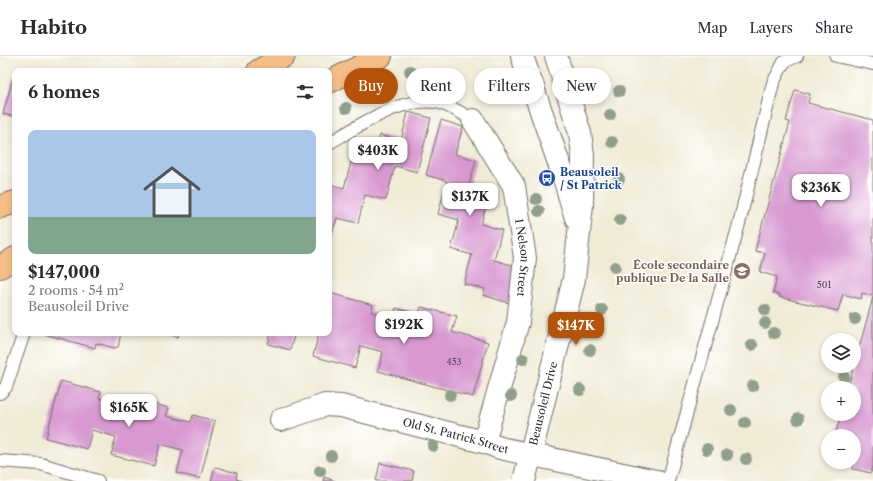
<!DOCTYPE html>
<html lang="en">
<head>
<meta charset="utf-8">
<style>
	body { margin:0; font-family:"Libre Caslon Text",serif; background:#f7f7f7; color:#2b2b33; height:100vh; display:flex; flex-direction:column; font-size:15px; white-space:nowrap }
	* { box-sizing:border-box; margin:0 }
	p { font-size:13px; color:#7c7c81 }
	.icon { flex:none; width:22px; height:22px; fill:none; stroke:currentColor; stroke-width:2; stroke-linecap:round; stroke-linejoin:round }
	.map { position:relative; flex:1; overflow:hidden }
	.details { position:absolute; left:12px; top:12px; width:320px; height:268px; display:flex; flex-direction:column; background:#fff; border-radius:8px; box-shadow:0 2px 6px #0003 }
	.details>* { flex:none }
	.banner { position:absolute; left:344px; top:12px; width:380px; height:36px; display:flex; gap:8px }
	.buttons { position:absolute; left:821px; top:277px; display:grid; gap:8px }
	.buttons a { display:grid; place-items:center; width:40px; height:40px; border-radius:50%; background:#fff; box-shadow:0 2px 6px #0003; font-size:20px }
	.price { position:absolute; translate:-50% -34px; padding:0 9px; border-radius:8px; background:#fff; color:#222; font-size:13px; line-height:26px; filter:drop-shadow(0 1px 2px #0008) }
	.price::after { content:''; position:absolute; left:50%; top:24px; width:12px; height:9px; margin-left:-6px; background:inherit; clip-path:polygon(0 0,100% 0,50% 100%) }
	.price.current { background:#b45309; color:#fff }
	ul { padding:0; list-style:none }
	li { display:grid; align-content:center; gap:8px; height:212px; padding:0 16px }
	li span { display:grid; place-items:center; height:124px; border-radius:8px; color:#555 }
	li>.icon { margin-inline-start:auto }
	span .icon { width:72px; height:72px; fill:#fffc; stroke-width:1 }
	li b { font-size:17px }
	h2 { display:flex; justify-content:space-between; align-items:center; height:48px; padding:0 16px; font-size:17px }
	.tag { padding:0 14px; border-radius:18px; background:#fff; box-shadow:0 2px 6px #0003; font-size:14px; line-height:36px }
	.tag.current { background:#b45309; color:#fff }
	header { display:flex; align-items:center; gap:24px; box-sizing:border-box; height:56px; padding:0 20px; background:#fff; border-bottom:1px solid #e1e1e2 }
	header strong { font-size:19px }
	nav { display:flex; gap:22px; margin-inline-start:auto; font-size:14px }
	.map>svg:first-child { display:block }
	.building { fill:#d898d0 }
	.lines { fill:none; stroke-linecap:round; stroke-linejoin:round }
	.service-casing { stroke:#706e66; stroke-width:14 }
	.minor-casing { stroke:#706e66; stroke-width:24 }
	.tertiary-casing { stroke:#706e66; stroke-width:24 }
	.primary-casing { stroke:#706e66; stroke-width:24 }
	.service { stroke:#fff; stroke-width:12 }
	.minor { stroke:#fff; stroke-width:22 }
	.tertiary { stroke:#fff; stroke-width:22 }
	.primary { stroke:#f6be87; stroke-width:22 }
	.tree { fill:#91a08b }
	.labels { text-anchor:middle; stroke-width:3; stroke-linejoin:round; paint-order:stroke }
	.number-label { font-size:9px; fill:#564654 }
	.transit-label { font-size:11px; font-weight:bold; fill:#164399; stroke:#fff; text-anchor:start }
	.street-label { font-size:11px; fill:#2b2b2b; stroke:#fff }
	.education-label { font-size:11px; font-weight:bold; fill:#785e54; stroke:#fff; text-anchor:end }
</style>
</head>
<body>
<header>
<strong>Habito</strong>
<nav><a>Map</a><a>Layers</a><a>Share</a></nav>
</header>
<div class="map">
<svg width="873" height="425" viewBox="0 0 873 425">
	<rect width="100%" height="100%" fill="#fff"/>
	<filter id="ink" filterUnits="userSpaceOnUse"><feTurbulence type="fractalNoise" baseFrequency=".025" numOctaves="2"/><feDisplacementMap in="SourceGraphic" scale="8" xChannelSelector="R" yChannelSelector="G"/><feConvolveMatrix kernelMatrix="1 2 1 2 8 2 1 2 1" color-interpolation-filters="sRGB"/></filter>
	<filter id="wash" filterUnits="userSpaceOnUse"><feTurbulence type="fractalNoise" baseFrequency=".012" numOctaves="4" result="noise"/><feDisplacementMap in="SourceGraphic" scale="16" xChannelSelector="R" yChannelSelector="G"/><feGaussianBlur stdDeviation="0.9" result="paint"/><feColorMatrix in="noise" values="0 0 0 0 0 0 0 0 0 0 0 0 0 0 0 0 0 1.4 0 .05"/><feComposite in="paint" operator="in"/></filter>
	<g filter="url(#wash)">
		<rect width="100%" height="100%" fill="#f0ebd5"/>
		<g id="blocks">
			<path class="building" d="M 13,22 L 15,22 L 15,61 L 3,58 Z
				M 795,34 L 810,38 L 808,47 L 873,64 L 873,240 L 862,237 L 861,243 L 843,238 L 838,255 L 779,241 L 780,239 L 773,237 L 777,221 L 760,216 L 765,197 L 755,195 L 790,66 L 786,65 Z
				M 408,56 L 431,62 L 417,116 L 395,110 L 386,144 L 365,139 L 358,167 L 337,162 L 329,188 L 329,128 L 344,132 L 352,103 L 372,108 L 380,79 L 401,85 Z
				M 441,64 L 463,71 L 455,98 L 476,104 L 468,133 L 489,139 L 481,168 L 502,174 L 494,204 L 519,211 L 509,247 L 483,239 L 485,233 L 464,228 L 472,199 L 451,193 L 459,164 L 438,158 L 447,125 L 426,119 Z
				M 330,237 L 373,249 L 371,256 L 393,262 L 396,252 L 419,258 L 421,251 L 457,260 L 452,276 L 488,286 L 473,341 L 378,315 L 383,296 L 361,290 L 355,312 L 313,300 L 319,277 L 329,277 Z
				M 873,241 L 873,410 L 871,417 L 853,413 L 856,401 L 854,400 L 854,380 L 835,380 L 841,358 L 854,358 L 854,332 L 848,332 Z
				M 45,277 L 121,277 L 118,291 L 115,292 L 96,287 L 95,292 L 44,278 Z
				M 165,277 L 179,277 L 178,281 Z
				M 271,277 L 295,277 L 290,294 L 268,288 Z
				M 61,325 L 101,336 L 99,342 L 125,349 L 127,341 L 169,352 L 166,360 L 191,366 L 193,359 L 215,365 L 200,423 L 177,417 L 183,394 L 160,388 L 154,410 L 111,399 L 116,381 L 92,374 L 87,393 L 46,382 Z
				M 380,407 L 414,415 L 412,425 L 376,425 Z
				M 215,411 L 237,417 L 236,423 L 242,425 L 211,425 Z
				M 324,421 L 335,425 L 323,425 Z"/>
		</g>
	</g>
	<g filter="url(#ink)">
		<use href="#blocks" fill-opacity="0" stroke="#706e66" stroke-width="1"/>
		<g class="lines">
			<g class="service-casing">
				<path id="service" d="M 836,0 L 873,8
					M 329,87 C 360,70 403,38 440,47 C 451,50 463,58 473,64
					M 0,337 L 6,331 L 24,277
					M 0,405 L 41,408 L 98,425
					M 668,425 L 739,168 L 773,27 L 784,6 L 797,0"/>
			</g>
			<g class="minor-casing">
				<g id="minor">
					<path id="s1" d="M 473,64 L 514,130 L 525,202 L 518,266 L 484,386"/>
					<path id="s2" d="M 281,364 L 325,349 L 341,350 L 484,386 L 500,392 L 656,425"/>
				</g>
			</g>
			<g class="tertiary-casing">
				<g id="tertiary">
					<path d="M 522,0 L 564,122 L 576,162"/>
					<path id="s3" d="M 524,425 L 574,223 L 582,149 L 583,99 L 580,77 L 556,0"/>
				</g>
			</g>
			<g class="primary-casing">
				<path id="primary" d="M 258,15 L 284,0
					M 329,26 L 381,0
					M 0,151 L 15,146
					M 0,211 L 15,202"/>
			</g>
			<use href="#service" class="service"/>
			<use href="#minor" class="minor"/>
			<use href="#tertiary" class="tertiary"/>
			<use href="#primary" class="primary"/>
		</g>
		<g class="tree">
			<circle cx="410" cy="15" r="6"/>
			<circle cx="380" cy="32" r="6"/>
			<circle cx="619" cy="35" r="6"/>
			<circle cx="500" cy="37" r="6"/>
			<circle cx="346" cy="52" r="6"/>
			<circle cx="610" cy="59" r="6"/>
			<circle cx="612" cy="86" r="6"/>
			<circle cx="619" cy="123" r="6"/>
			<circle cx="536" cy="143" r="6"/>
			<circle cx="539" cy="155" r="6"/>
			<circle cx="620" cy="164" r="6"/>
			<circle cx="615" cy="211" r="6"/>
			<circle cx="602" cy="254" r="6"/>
			<circle cx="765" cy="254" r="6"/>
			<circle cx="855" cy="263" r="6"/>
			<circle cx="765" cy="267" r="6"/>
			<circle cx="774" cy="277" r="6"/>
			<circle cx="752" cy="289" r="6"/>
			<circle cx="590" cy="294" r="6"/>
			<circle cx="523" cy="303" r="6"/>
			<circle cx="844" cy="321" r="6"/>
			<circle cx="753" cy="330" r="6"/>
			<circle cx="580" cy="334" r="6"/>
			<circle cx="450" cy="339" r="6"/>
			<circle cx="511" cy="340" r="6"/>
			<circle cx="731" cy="354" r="6"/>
			<circle cx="798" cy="363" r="6"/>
			<circle cx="745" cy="367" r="6"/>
			<circle cx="433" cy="390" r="6"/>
			<circle cx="707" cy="393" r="6"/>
			<circle cx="727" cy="399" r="6"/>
			<circle cx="331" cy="400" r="6"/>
			<circle cx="746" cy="403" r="6"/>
			<circle cx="320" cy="415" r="6"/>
		</g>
	</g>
	<defs>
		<g id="bus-disc" transform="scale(0.9)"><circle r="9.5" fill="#1a4fb4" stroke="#fff"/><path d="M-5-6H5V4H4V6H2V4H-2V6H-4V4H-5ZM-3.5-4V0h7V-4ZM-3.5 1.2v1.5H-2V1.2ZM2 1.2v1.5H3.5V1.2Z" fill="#fff"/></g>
		<g id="school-disc" transform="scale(0.9)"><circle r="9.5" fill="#8d6e63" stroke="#fff"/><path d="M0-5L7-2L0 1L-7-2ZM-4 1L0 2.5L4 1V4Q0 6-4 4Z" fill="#fff"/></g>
	</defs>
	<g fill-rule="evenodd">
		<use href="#bus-disc" x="547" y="122"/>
		<use href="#school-disc" x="742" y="215"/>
	</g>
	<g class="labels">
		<g class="number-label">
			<text x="824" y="232">501</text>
			<text x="454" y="309">453</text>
		</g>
		<g class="transit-label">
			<text x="560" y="120">Beausoleil<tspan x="560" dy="13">/ St Patrick</tspan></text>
		</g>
		<g class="street-label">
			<text dy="4" stroke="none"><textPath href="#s1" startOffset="150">1 Nelson Street</textPath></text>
			<text dy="4" stroke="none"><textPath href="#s3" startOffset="80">Beausoleil Drive</textPath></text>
			<text dy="4" stroke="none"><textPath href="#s2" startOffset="181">Old St. Patrick Street</textPath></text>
		</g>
		<g class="education-label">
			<text x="729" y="213">École secondaire<tspan x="729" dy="13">publique De la Salle</tspan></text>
		</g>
	</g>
</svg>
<div class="buttons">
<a><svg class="icon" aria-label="layers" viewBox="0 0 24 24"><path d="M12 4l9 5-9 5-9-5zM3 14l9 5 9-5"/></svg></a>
<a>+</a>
<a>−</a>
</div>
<b class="price" style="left:378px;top:115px">$403K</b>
<b class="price" style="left:821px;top:152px">$236K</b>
<b class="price" style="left:470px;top:161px">$137K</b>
<b class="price" style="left:404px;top:289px">$192K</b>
<b class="price current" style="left:576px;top:290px">$147K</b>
<b class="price" style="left:129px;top:372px">$165K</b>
<div class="banner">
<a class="tag current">Buy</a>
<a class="tag">Rent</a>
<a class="tag">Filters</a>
<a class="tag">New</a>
</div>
<section class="details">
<h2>6 homes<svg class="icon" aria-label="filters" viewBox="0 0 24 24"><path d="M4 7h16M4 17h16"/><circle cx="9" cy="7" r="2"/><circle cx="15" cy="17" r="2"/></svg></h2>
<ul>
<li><span style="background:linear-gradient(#a9c7e8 70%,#7fa58c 0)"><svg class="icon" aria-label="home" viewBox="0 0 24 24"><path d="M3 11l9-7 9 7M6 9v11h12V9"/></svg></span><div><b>$147,000</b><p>2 rooms · 54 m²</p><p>Beausoleil Drive</p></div></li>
</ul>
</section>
</div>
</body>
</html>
